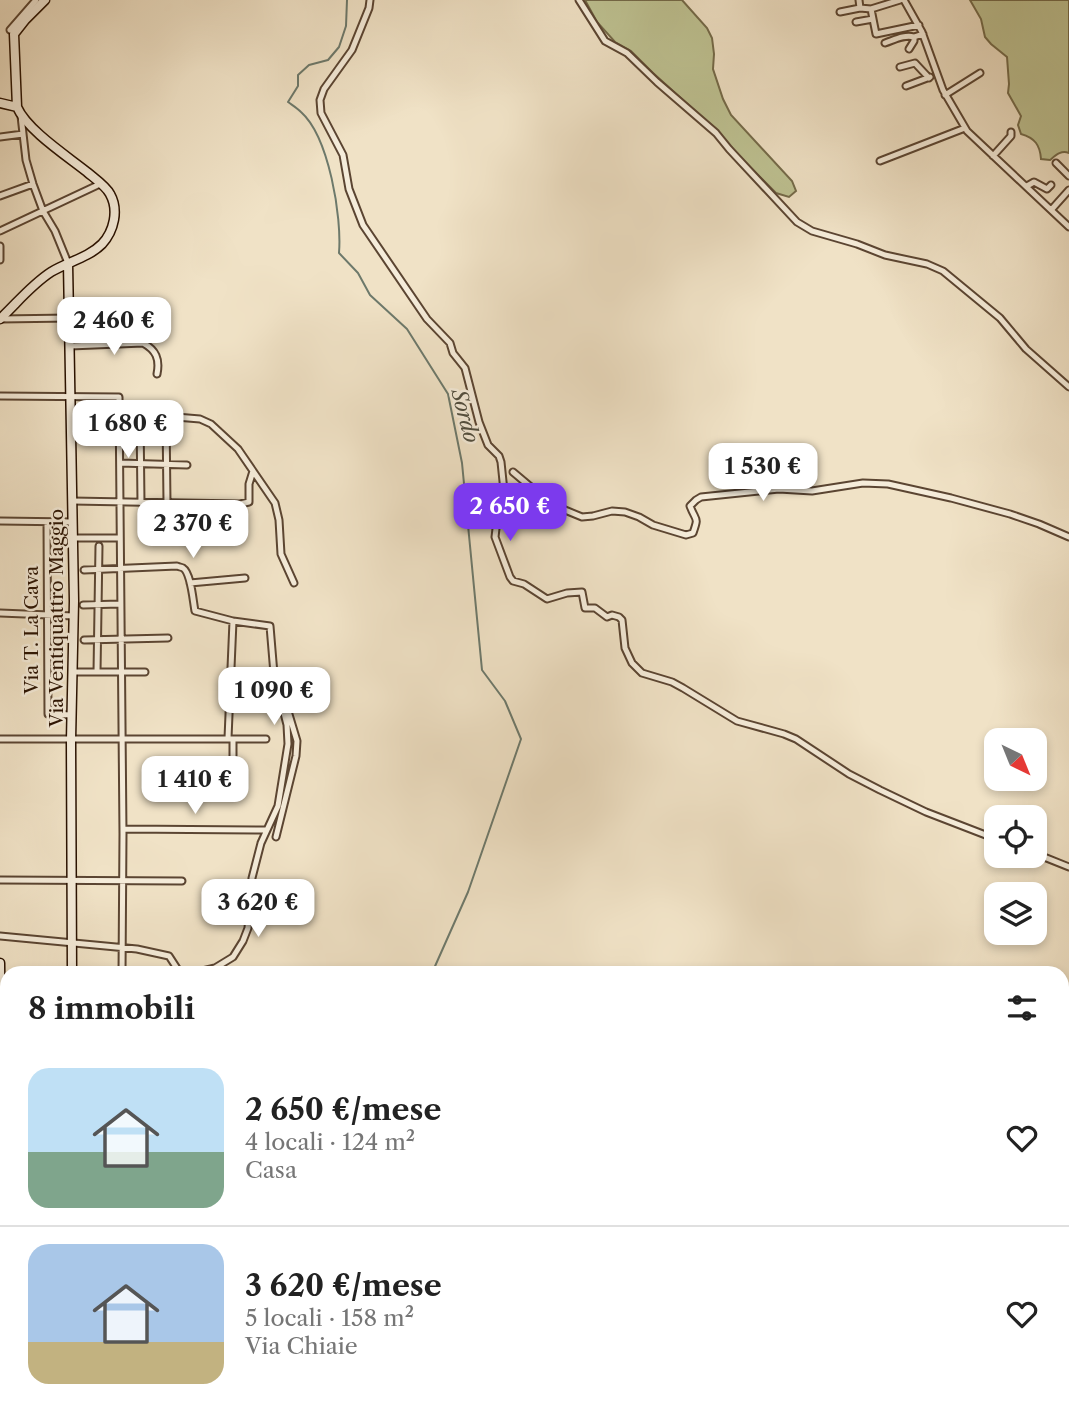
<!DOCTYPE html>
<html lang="it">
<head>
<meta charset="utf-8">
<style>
	body { margin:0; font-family:"Libre Caslon Text",serif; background:#f2f2f2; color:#222; height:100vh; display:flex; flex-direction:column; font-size:26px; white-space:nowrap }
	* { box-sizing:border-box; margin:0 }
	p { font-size:23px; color:#767676 }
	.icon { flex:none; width:38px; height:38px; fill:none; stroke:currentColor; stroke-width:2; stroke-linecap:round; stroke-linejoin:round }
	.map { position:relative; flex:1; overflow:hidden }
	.panel { position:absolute; left:0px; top:966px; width:1069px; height:450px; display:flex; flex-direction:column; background:#fff; border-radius:21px 21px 0 0; box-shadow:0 4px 10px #0003 }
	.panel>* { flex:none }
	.needle { width:46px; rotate:137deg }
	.tools { position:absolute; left:984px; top:728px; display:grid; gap:14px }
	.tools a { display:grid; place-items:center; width:63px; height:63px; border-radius:14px; background:#fff; box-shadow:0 4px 10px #0003; font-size:35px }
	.price { position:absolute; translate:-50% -60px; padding:0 16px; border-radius:14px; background:#fff; color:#222; font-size:23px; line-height:46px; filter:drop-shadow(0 2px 4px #0008) }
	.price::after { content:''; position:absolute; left:50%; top:42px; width:21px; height:16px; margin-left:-10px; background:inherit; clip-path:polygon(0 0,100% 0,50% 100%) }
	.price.on { background:#7c3aed; color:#fff }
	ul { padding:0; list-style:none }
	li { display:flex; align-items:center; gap:21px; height:175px; padding:0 28px }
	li+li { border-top:2px solid #e0e0e0 }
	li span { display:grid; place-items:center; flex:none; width:196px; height:140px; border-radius:21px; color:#555 }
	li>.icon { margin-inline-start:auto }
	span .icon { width:84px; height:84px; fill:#fffc; stroke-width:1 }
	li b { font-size:30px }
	h2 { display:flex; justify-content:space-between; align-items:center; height:84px; padding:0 28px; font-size:30px }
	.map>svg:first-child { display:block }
	.green { fill:#bec292; stroke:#746a49; stroke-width:2 }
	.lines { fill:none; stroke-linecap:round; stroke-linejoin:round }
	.stream { stroke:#6d796b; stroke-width:2 }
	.minor-casing { stroke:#5b4532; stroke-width:9 }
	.secondary-casing { stroke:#291100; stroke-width:11 }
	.primary-casing { stroke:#291100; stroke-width:12 }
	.minor { stroke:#f5ecda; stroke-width:5 }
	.secondary { stroke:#f5ecda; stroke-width:8 }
	.primary { stroke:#e8c183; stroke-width:9 }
	.labels { text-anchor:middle; stroke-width:5; stroke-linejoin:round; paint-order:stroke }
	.street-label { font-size:19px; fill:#291100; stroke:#f5ecda }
	.water-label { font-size:21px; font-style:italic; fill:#514e3f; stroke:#f5ecda }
</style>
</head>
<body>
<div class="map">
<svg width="1069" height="1415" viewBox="0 0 1069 1415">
	<rect width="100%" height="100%" fill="#f0e2c6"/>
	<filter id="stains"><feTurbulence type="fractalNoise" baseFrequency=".00286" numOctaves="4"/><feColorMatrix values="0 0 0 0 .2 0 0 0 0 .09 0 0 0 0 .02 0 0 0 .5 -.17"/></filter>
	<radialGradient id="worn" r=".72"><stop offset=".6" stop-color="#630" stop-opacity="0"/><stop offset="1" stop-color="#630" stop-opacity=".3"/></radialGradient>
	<path class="green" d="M 585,0 L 682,0 L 707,28 L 712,38 L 714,54 L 713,69 L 723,99 L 731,115 L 792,181 L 796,191 L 789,197 L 776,193 L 731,148 L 713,127 L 653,73 L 631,51 L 615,42 L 597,22 Z
		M 970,0 L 1069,0 L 1069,153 C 1061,150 1056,155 1050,160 L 1041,159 C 1040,145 1035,138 1021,134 L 1018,125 L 1021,116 L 1008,93 L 1009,84 L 1007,57 L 991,44 L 985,37 L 981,19 Z
		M 200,510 L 232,510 L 232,540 L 200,540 Z"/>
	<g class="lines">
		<path class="stream" d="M 347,0 L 346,26 L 339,47 L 328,60 L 309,65 L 298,75 L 298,86 L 288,102 C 292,105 297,108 301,112 C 329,137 342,217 339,253 L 358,273 L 370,295 L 407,329 L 448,394 L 462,463 L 482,670 L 505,701 L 521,739 L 468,892 L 432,973
			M 109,1415 L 112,1409"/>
		<g class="minor-casing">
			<path id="minor" d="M 370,0 L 369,8 L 352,50 L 324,89 L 320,100 L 321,113 L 343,155 L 349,189 L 363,225 L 427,319 L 450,343 L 453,353 L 465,368 L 479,422 L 488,445 L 499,456 L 501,462 L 504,491 L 498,512 L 495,537 L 510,577 L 513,581 L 524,584 L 547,599 L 567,593 L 582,592 L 585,608 L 595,608 L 607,617 L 612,615 L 619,617 L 622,620 L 625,648 L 632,663 L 642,673 L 672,682 L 683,688 L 737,721 L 784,734 L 796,739 L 849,774 L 880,790 L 926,812 L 996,839
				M 579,0 L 605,41 L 627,53 L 657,82 L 716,133 L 729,149 L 797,222 L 812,231 L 857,244 L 885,255 L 927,264 L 943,271 L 1000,318 L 1026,349 L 1069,387
				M 859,0 L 860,8 L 871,9 L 900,0
				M 904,0 L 922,32 L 943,90 L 967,131 L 1069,227
				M 871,9 L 876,34 L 919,25
				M 840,12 L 860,8
				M 856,22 L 873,19
				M 10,30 L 36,0
				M 885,43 C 894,40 905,34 914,37 L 923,34
				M 909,49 L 914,41 L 914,37
				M 900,67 L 915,63 L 929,78
				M 906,86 L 930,77
				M 945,95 L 980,73
				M 21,116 L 26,160 L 33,184 L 43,211 L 55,231 L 68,263
				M 0,137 L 23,134
				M 993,156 L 1011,136 L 1011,132
				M 880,161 L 965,128
				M 1056,163 L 1069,176
				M 1027,186 L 1034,182 L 1047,189 L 1051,185
				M 0,196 L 33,184
				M 1052,209 L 1069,190
				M 0,231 L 100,184
				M 0,246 L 0,260
				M 0,319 L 70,318
				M 70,346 L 143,343 C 156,350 160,359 157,374
				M 0,396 L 119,397 L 123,834 L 122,973
				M 166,417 L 167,503
				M 120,418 L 176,417 L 200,419 L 211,424 L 238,449 L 275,503 L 279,520 L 281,554 L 294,583
				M 140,418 L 141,503
				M 120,463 L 187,465
				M 513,472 L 532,488 L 565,510 L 582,517 L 593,516 L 612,511 L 625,512 L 639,517 L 653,525 L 676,532 L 686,535 L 693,533 C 699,516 696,522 690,506 L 696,500 L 701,497 L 779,489 L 812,491 L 863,483 L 888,484 L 951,498 L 1010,514 L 1039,524 L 1069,537
				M 72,501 L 240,504 L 249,502 L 249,484 L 253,471
				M 0,521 L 73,522
				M 47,522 L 48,714 L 72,715
				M 73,538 L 120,538
				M 84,570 L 177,566 C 179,567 181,567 183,568 C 191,573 193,601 195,611 L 233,621 L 270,626 L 274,674 L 287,725 L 288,744 L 278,806 L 261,843 L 252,878 L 248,928 L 243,941 L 233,957 L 215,968 L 194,973
				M 190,583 L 245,578
				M 83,605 L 120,604
				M 0,613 L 74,616
				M 84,640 L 168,638
				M 73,672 L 145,672
				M 97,672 L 99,546
				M 228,738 L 233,621
				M 0,739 L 266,739
				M 233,739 L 233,793
				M 123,829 L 266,830
				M 276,837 L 296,756 L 297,741 L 288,711 L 283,707
				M 1034,853 L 1069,867
				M 0,880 L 182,881
				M 0,936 L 137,949 L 169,956 L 180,973
				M 0,1190 L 7,1198
				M 1062,1348 L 1069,1346
				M 0,1382 L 7,1380
				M 570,1409 L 593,1415
				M 799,1409 L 802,1415
				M 833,1409 L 838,1415
				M 119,1415 L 123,1409
				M 240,1415 L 242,1409
				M 403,1415 L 408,1409
				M 462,1415 L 465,1409
				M 543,1415 L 544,1409
				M 691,1415 L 714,1409
				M 932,1415 L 936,1409
				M 974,1415 L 979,1409"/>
		</g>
		<g class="secondary-casing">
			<path id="secondary" d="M 0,103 L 17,107
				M 68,263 L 74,601 L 71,740 L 72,973
				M 0,319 C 17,303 31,285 51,272 C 67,262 88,258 102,244 C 114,231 119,210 110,194 C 106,186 94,178 87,172 C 67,156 27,130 17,107 L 14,34 L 25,20 L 45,0
				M 0,963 L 2,1127 L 7,1182"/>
		</g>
		<g class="primary-casing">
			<path id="primary" d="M 128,1409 L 135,1415
				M 39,1415 L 48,1409"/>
		</g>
		<use href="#minor" class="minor"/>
		<use href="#secondary" class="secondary"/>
		<use href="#primary" class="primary"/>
	</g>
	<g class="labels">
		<g class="street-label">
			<text transform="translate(56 618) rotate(-90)" y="7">Via Ventiquattro Maggio</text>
			<text transform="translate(31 630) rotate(-90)" y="7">Via T. La Cava</text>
		</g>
		<g class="water-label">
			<text transform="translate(465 416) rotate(75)" y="7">Sordo</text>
		</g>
	</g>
	<rect width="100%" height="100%" filter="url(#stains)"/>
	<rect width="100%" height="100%" fill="url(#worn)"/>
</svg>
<div class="tools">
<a><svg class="needle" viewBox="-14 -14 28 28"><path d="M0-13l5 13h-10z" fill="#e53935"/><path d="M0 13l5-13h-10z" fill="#767676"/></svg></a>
<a><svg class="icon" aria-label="locate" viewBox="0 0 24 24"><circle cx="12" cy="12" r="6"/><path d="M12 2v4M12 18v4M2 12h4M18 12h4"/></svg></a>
<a><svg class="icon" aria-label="layers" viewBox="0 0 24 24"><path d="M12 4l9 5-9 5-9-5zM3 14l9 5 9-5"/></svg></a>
</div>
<b class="price" style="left:114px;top:357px">2 460 €</b>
<b class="price" style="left:128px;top:460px">1 680 €</b>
<b class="price" style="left:763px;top:503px">1 530 €</b>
<b class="price on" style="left:510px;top:543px">2 650 €</b>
<b class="price" style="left:193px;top:560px">2 370 €</b>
<b class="price" style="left:274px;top:727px">1 090 €</b>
<b class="price" style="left:195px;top:816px">1 410 €</b>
<b class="price" style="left:258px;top:939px">3 620 €</b>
<section class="panel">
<h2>8 immobili<svg class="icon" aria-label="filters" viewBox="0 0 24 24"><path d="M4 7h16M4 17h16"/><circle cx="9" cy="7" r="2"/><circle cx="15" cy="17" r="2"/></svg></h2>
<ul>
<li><span style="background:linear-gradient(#bfe0f5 60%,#7fa58c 0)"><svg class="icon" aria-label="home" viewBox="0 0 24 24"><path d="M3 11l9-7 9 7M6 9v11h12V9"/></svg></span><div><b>2 650 €/mese</b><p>4 locali · 124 m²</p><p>Casa</p></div><svg class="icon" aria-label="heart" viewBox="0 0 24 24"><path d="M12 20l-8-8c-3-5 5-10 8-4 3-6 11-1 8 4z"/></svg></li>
<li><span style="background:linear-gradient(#a9c7e8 70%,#c2b280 0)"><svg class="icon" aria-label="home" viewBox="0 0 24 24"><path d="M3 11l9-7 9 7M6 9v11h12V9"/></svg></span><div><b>3 620 €/mese</b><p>5 locali · 158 m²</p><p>Via Chiaie</p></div><svg class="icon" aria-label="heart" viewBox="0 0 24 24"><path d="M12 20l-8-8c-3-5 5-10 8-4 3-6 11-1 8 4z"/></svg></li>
</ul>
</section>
</div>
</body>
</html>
